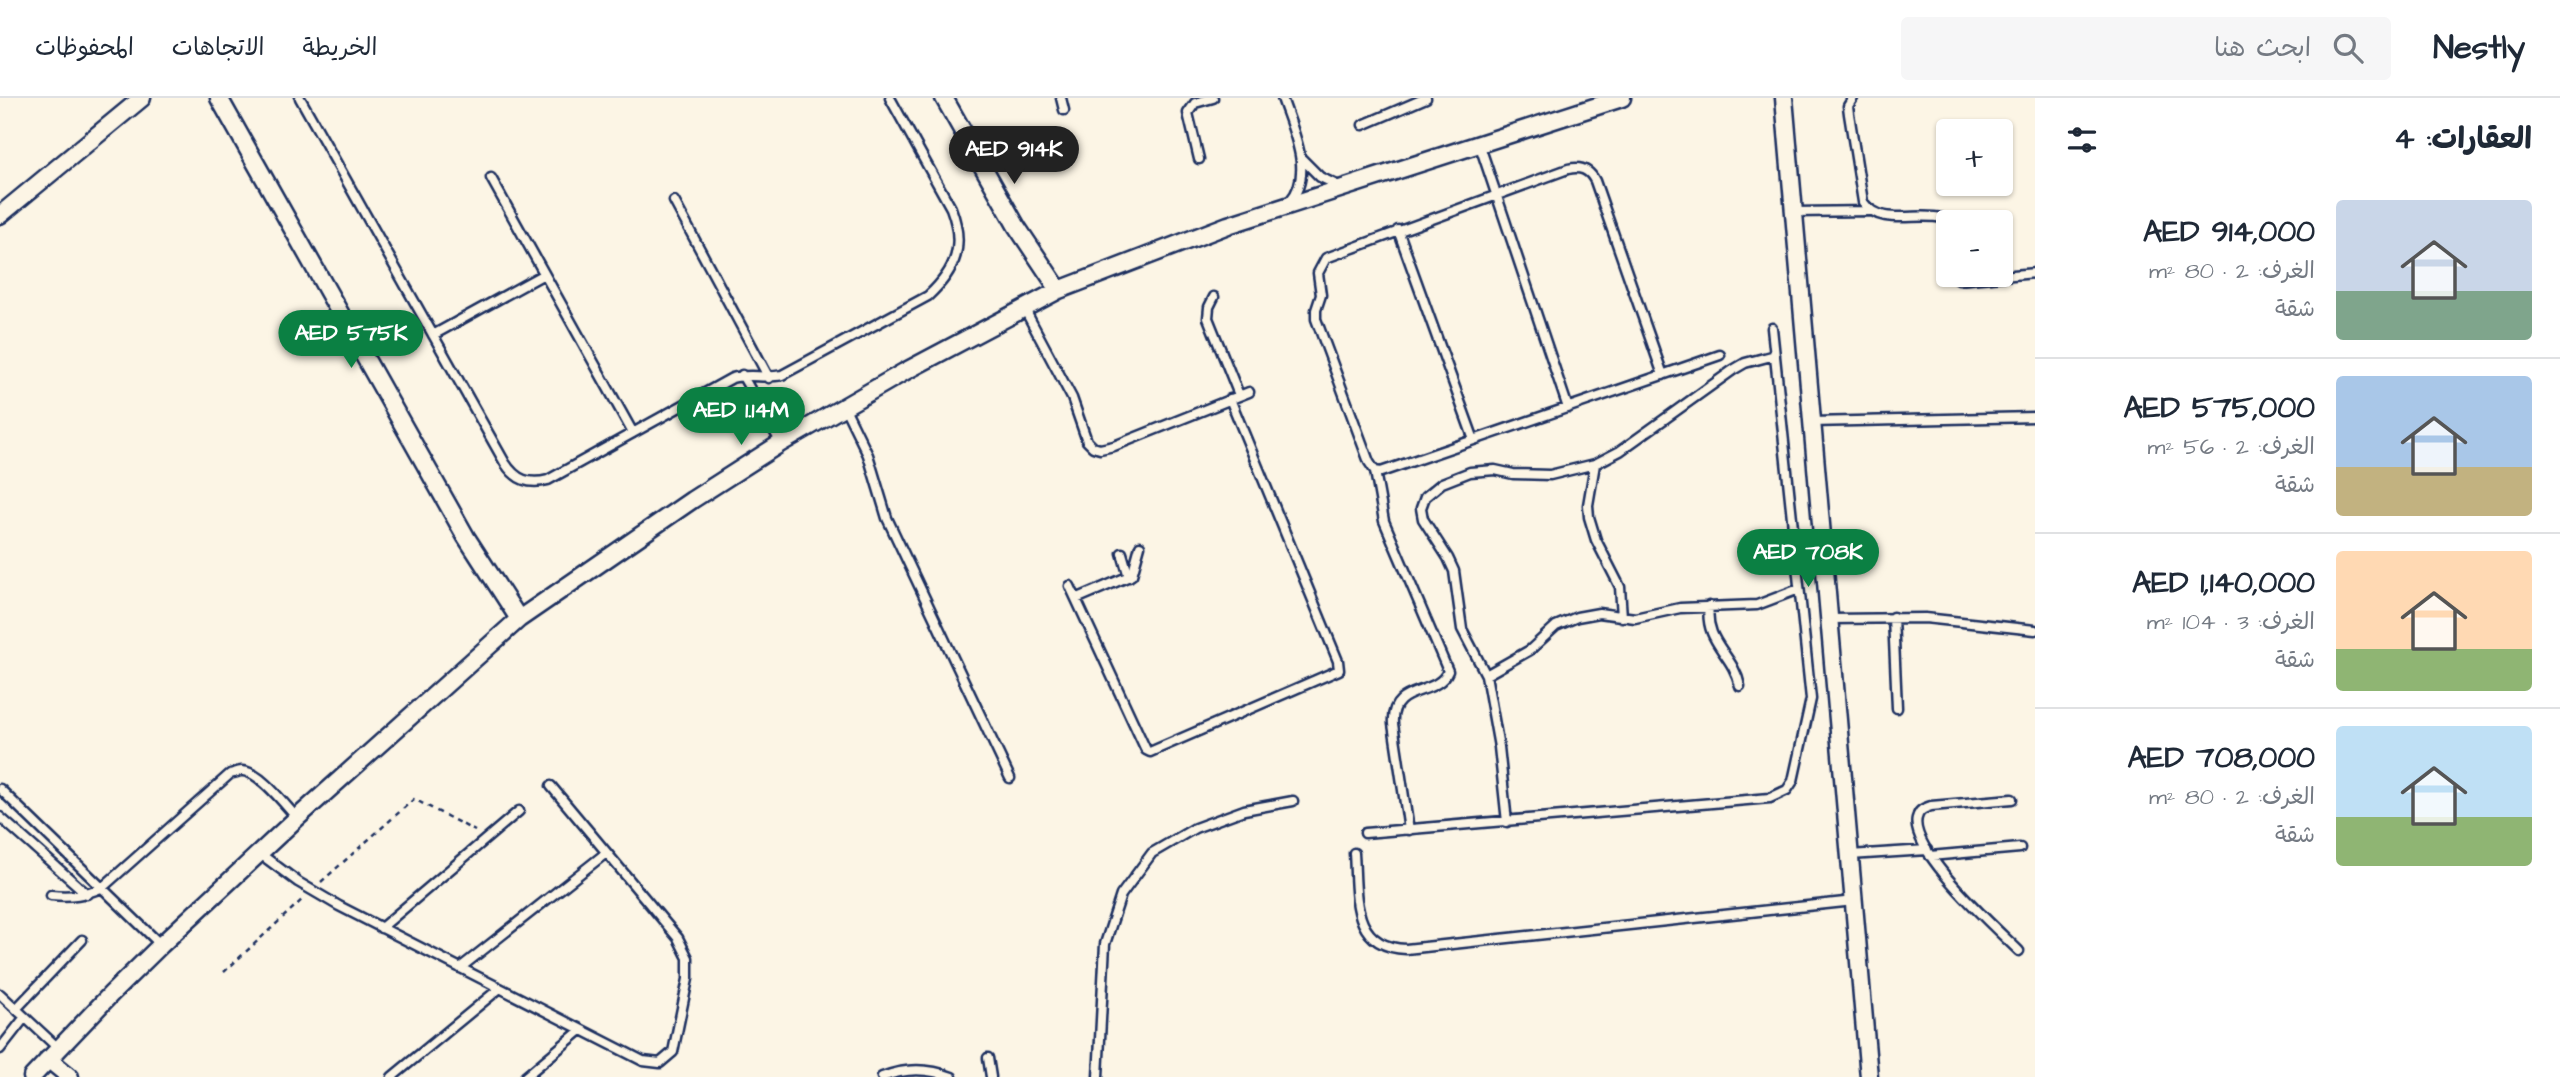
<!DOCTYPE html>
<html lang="ar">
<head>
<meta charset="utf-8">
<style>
	body { margin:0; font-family:"Architects Daughter","Playpen Sans Arabic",sans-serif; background:#f6f6f7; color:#1f2937; direction:rtl; height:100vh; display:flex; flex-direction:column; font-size:26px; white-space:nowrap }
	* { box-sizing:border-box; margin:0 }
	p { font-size:23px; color:#747a83 }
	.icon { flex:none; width:38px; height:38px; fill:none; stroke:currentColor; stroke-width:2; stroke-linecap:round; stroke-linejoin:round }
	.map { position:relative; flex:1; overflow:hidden; direction:ltr }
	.sheet { display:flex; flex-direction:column; background:#fff; width:525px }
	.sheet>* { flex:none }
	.buttons { position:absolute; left:1936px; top:21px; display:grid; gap:14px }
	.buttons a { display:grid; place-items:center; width:77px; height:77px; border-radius:7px; background:#fff; box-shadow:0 2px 5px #0004; font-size:35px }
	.price { position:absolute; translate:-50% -60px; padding:0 16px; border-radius:24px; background:#0b8043; color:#fff; font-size:23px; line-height:46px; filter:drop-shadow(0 2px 4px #0008) }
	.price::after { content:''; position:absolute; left:50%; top:42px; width:21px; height:16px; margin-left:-10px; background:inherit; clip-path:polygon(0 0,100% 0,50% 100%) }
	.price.active { background:#222; color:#fff }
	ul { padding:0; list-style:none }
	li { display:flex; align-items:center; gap:21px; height:175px; padding:0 28px }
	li+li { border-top:2px solid #e0e1e3 }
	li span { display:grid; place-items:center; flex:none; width:196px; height:140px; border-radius:7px; color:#555 }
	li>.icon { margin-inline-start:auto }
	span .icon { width:84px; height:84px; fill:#fffc; stroke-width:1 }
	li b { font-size:30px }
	h2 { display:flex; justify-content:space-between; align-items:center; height:84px; padding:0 28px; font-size:30px }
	header { display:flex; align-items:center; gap:42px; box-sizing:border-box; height:98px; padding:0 35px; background:#fff; border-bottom:2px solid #e0e1e3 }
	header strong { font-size:33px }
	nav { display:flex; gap:38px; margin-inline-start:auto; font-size:24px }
	.search { width:490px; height:63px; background:#f6f6f7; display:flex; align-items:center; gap:18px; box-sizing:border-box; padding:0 24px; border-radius:7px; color:#747a83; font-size:26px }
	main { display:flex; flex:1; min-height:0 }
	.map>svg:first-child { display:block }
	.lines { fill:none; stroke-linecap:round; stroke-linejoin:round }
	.lane-casing { stroke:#1b2f5e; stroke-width:13 }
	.street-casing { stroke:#1b2f5e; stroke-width:21 }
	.path { stroke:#1b2f5e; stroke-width:2.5; stroke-dasharray:5 5; stroke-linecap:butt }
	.lane { stroke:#fcf5e5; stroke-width:8 }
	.street { stroke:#fcf5e5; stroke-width:16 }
</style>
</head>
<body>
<header>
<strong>Nestly</strong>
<div class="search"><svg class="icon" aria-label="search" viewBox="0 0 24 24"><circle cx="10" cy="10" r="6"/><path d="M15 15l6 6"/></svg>ابحث هنا</div>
<nav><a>الخريطة</a><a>الاتجاهات</a><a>المحفوظات</a></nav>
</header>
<main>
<section class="sheet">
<h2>العقارات: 4<svg class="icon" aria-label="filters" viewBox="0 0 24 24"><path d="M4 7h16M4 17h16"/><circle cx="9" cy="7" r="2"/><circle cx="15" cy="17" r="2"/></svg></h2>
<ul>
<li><span style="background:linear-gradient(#c9d6e8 65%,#7fa58c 0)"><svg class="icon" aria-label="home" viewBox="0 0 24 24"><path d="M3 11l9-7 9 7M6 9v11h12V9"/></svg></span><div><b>AED 914,000</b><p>الغرف: 2 · 80 m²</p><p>شقة</p></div></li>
<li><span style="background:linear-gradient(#a9c7e8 65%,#c2b280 0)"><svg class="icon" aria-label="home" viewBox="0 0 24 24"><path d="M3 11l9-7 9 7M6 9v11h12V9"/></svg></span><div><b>AED 575,000</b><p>الغرف: 2 · 56 m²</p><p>شقة</p></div></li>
<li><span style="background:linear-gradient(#ffd9b3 70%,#8fb573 0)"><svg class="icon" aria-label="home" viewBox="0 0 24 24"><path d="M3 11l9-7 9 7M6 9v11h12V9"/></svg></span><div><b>AED 1,140,000</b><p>الغرف: 3 · 104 m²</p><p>شقة</p></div></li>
<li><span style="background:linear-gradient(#bfe0f5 65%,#8fb573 0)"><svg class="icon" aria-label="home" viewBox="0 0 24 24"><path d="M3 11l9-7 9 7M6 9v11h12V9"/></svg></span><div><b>AED 708,000</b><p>الغرف: 2 · 80 m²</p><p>شقة</p></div></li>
</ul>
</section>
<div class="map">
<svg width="2035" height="979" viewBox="0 0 2035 979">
	<rect width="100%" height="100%" fill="#fcf5e5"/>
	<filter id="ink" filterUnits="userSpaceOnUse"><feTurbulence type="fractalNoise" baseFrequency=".0143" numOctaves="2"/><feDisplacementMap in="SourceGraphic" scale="14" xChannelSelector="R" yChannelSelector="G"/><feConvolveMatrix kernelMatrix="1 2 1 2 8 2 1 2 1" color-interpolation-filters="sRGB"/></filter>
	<g filter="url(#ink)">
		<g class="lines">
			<g class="lane-casing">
				<path id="lane" d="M 300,0 L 505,365 C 516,382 529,387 548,382 L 732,280 C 749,275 765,281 782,277 L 928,198 C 957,171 965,147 951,110 L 890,0
					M 1061,0 L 1064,12
					M 1282,0 C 1292,31 1315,75 1290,103
					M 1853,0 L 1848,8 L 1849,16 L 1863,104 C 1880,129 1916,114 1942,120 L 1946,127 L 1948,144
					M 1363,27 L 1426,0
					M 1479,45 L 1568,310
					M 1199,61 L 1188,15 L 1195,5 L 1213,0
					M 1302,61 L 1320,79 L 1339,88
					M 491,80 L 633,335
					M 674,103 L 769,280
					M 1794,114 L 1871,113
					M 1398,132 L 1474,342
					M 1952,177 L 1959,182 L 2035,175
					M 1214,199 L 1209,209 L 1208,220 L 1239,297
					M 1024,210 L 1072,300 L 1087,343 L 1093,349 L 1100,351 L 1114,348 L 1249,294
					M 433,237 L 544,176
					M 742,277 L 781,345
					M 1663,277 L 1595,83 C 1589,71 1580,68 1568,71 L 1326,160 L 1318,175 L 1321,197 L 1316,212 L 1316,221 L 1369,364 L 1375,373 L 1381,374 L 1720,257
					M 844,308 L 868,357 L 887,420 L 1010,680
					M 1811,324 L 2035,319
					M 1595,366 L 1588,407 L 1589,419 L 1596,442 L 1620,489 L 1622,519
					M 1375,373 L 1384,423 L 1448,573 C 1437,600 1390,585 1393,626 L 1409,732
					M 1122,455 L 1129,479
					M 1070,488 L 1146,652 L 1150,654 L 1339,572 L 1338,563 L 1230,301
					M 1076,501 L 1132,477 L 1140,448
					M 1709,508 C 1704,545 1733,555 1740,588
					M 1893,519 L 1897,610
					M 1829,521 L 1925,520 L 2035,532
					M 1486,577 L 1530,552 L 1556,528 L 1577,519 L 1599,515 L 1635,520 L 1680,510 L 1757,507 L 1799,491
					M 0,691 L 161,847
					M 2012,701 L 1931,708 C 1926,710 1920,711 1918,717 C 1903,748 1998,832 2019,853
					M 0,719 L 87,796
					M 1507,724 L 1499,649 L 1486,577 L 1462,531 L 1454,473 L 1448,460 L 1423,421 L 1421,410 L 1425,399 L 1442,385 L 1470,374 L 1495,372 L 1513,376 L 1550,377 L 1595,366 L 1620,353 L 1733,272 L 1745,265 L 1775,257
					M 1365,735 L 1770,700 L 1787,692 L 1793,683 L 1811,601 L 1772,230
					M 259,755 L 298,784 L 339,808 L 643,963 L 660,965 L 673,954 L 688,881 L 688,860 L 678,840 L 551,688
					M 1354,755 C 1357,796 1350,849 1406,851 L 1854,803
					M 1850,757 L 1927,752
					M 1930,758 L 2020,750
					M 51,797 C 71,799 85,797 103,789 L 230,676 C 231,676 239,673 241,673 C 258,671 286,708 297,720
					M 381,830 L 519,713
					M 460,870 L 606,755
					M 0,896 L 58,950
					M 16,911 L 82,842
					M 0,951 L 25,919
					M 988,960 L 991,979
					M 392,979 L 500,890
					M 525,979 L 581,932
					M 882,979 C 905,970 929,970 952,979
					M 1098,979 L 1105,846 L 1121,797 L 1152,755 L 1195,730 L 1244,712 L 1293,703"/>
			</g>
			<g class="street-casing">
				<path id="street" d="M 219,0 L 466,439 L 519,521
					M 944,0 L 1017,129 L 1059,192
					M 1784,0 L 1869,979
					M 0,117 L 142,0
					M 48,961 L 70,979
					M 32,979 L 111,896 L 161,847 L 297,720 L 519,521 L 692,402 L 781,345 L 904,274 L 1059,192 L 1228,127 L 1622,0"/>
			</g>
			<path class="path" d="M 321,784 L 414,701 L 475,733
				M 224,874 L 304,800"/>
			<use href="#lane" class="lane"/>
			<use href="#street" class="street"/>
		</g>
	</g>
</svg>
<div class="buttons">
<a>+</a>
<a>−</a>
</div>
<b class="price active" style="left:1014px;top:88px">AED 914K</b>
<b class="price" style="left:351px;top:272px">AED 575K</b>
<b class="price" style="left:741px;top:349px">AED 1.14M</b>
<b class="price" style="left:1808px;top:491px">AED 708K</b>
</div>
</main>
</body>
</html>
